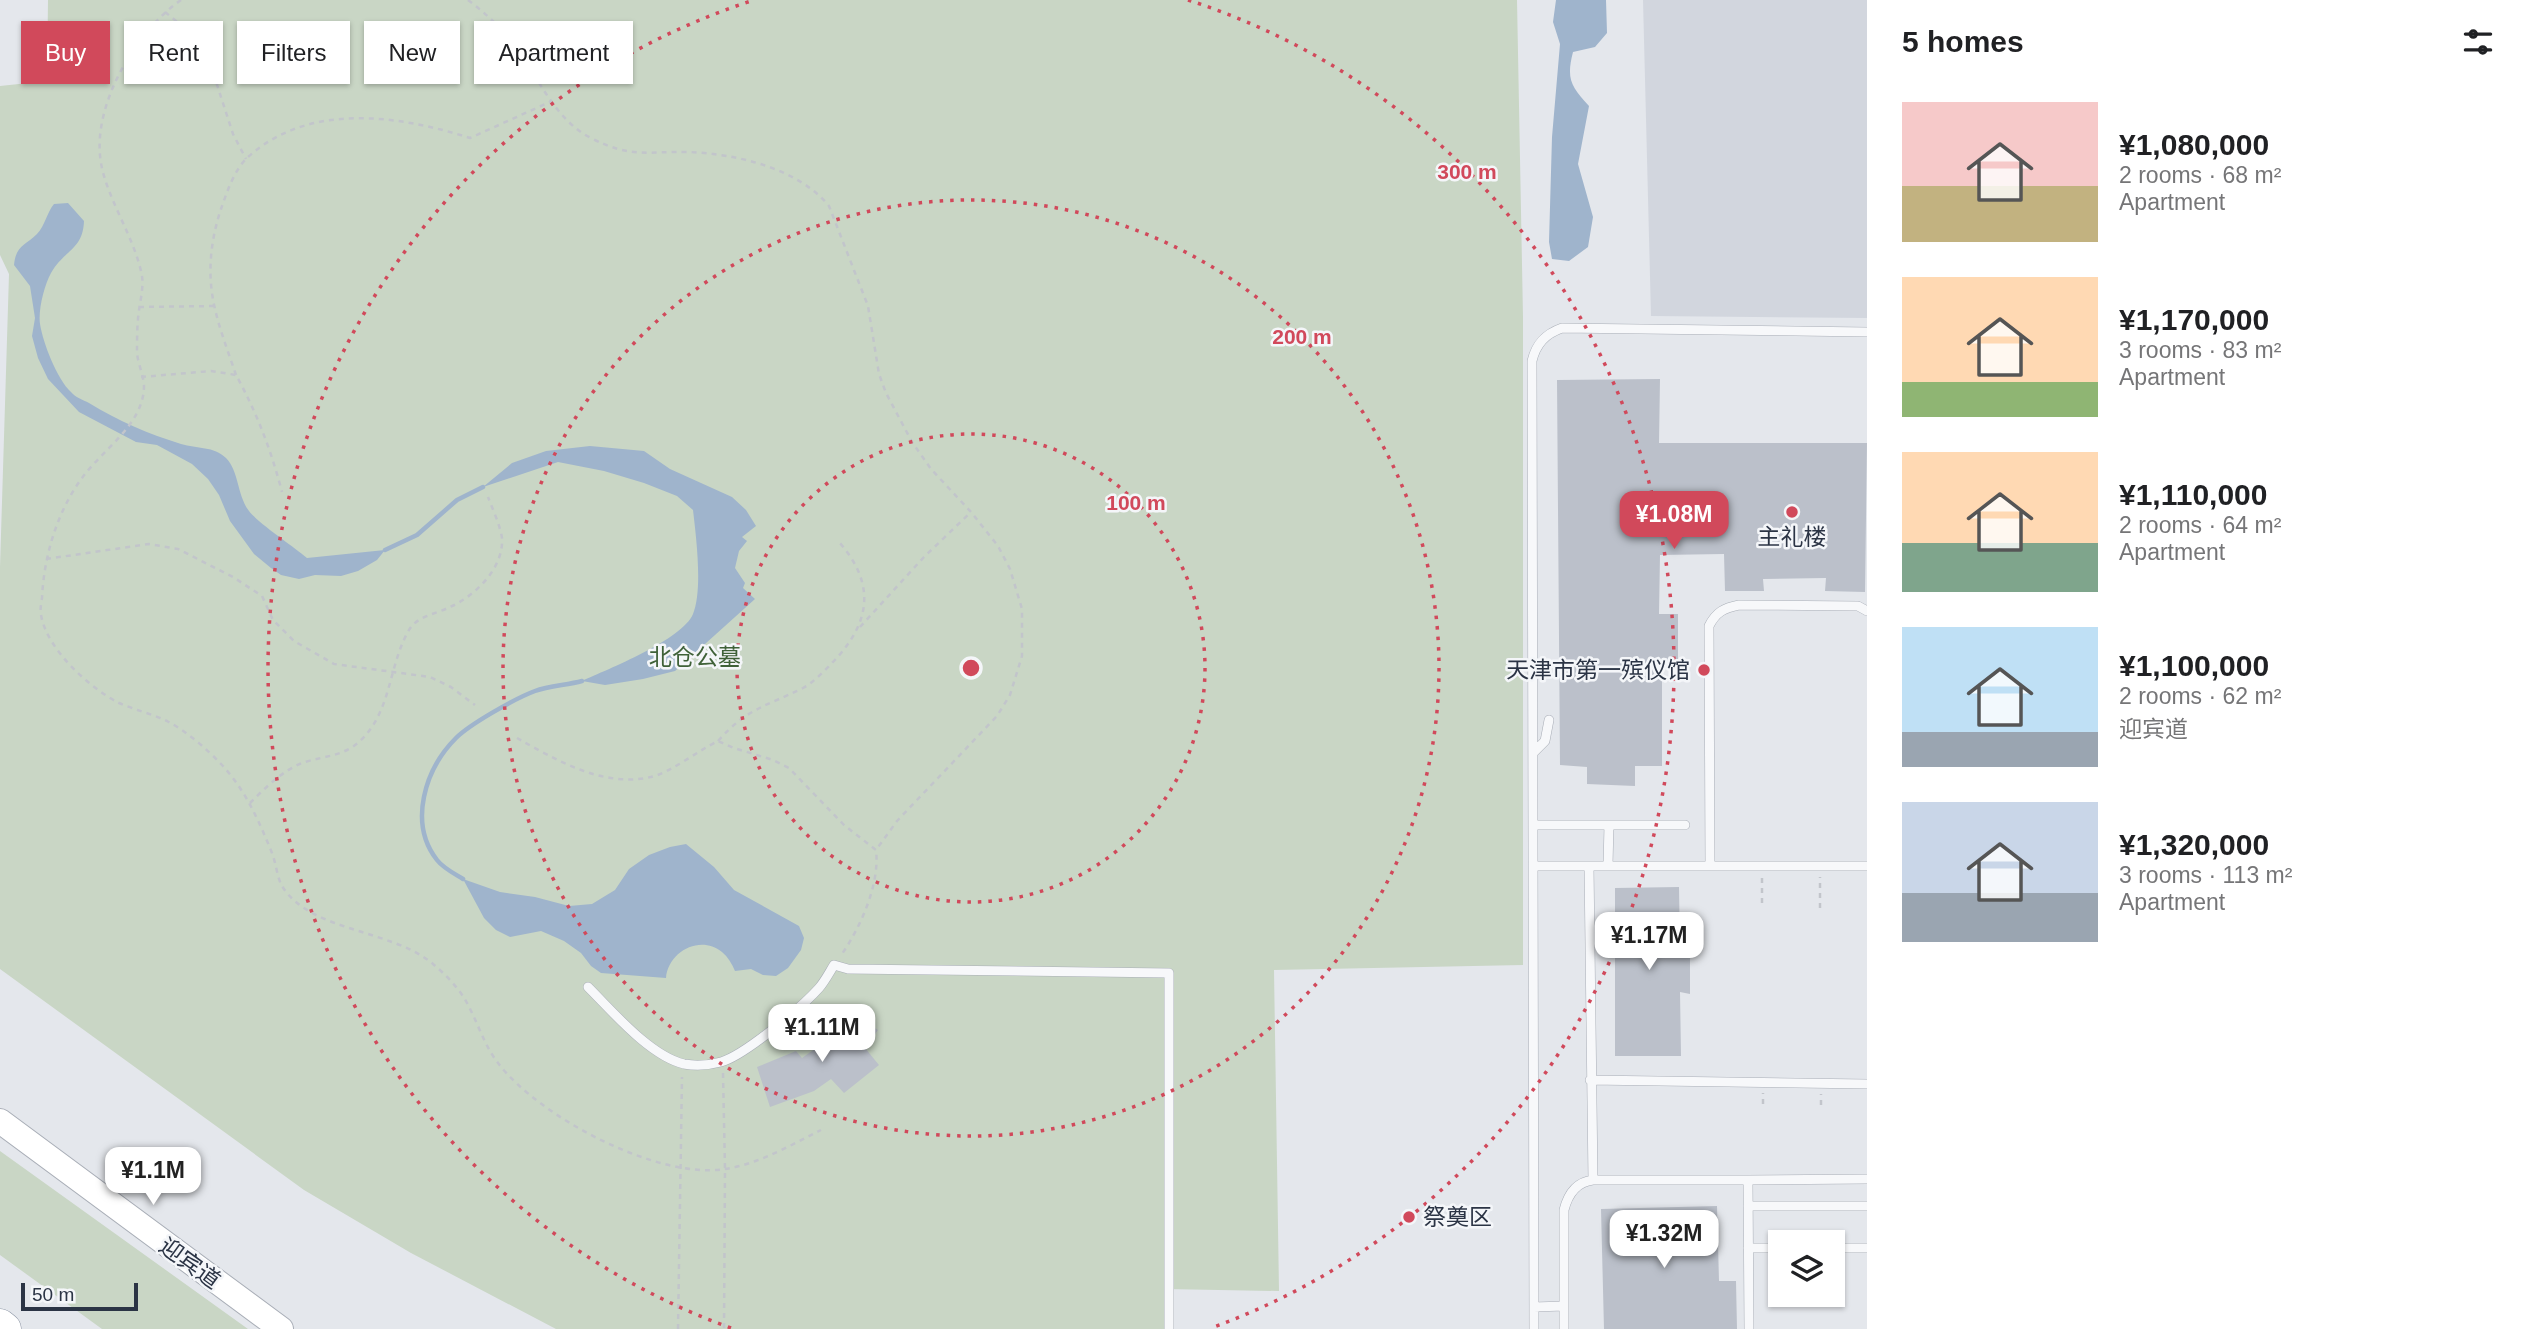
<!DOCTYPE html>
<html lang="en">
<head>
<meta charset="utf-8">
<style>
	body { margin:0; font-family:Helvetica,"Noto Sans SC",sans-serif; background:#f6f6f6; color:#202124; height:100vh; display:flex; flex-direction:column; font-size:26px; white-space:nowrap }
	* { box-sizing:border-box; margin:0 }
	p { font-size:23px; color:#757577 }
	.icon { flex:none; width:38px; height:38px; fill:none; stroke:currentColor; stroke-width:2; stroke-linecap:round; stroke-linejoin:round }
	.map { position:relative; flex:1; overflow:hidden }
	.sheet { display:flex; flex-direction:column; background:#fff; width:665px }
	.sheet>* { flex:none }
	.banner { position:absolute; left:21px; top:21px; width:665px; height:63px; display:flex; gap:14px }
	.tools { position:absolute; left:1768px; top:1230px; display:grid; gap:14px }
	.tools a { display:grid; place-items:center; width:77px; height:77px; border-radius:0px; background:#fff; box-shadow:0 2px 5px #0004; font-size:35px }
	.scale { position:absolute; left:21px; bottom:18px; width:117px; box-sizing:border-box; padding-left:7px; border:4px solid #2b3445; border-top:0; font-size:19px; line-height:24px; white-space:nowrap; color:#2b3445; -webkit-text-stroke:5px #f4f6f9; paint-order:stroke }
	.price { position:absolute; translate:-50% -60px; padding:0 16px; border-radius:14px; background:#fff; color:#222; font-size:23px; line-height:46px; filter:drop-shadow(0 2px 4px #0008) }
	.price::after { content:''; position:absolute; left:50%; top:42px; width:21px; height:16px; margin-left:-10px; background:inherit; clip-path:polygon(0 0,100% 0,50% 100%) }
	.price.on { background:#d1495b; color:#fff }
	ul { padding:0; list-style:none }
	li { display:flex; align-items:center; gap:21px; height:175px; padding:0 35px }
	li span { display:grid; place-items:center; flex:none; width:196px; height:140px; border-radius:0px; color:#555 }
	li>.icon { margin-inline-start:auto }
	span .icon { width:84px; height:84px; fill:#fffc; stroke-width:1 }
	li b { font-size:30px }
	h2 { display:flex; justify-content:space-between; align-items:center; height:84px; padding:0 35px; font-size:30px }
	.chip { padding:0 24px; border-radius:0px; background:#fff; box-shadow:0 2px 5px #0004; font-size:24px; line-height:63px }
	.chip.on { background:#d1495b; color:#fff }
	main { display:flex; flex:1; min-height:0 }
	.map>svg:first-child { display:block }
	.built { fill:#d2d6de }
	.green { fill:#c9d6c5 }
	.water { fill:#9fb4cc }
	.lines { fill:none; stroke-linecap:round; stroke-linejoin:round }
	.stream { stroke:#9fb4cc; stroke-width:4.5 }
	.building { fill:#bbc0ca }
	.lane-casing { stroke:#a9aeb7; stroke-width:10 }
	.secondary-casing { stroke:#a9aeb7; stroke-width:26 }
	.highway-casing { stroke:#8b94a3; stroke-width:33 }
	.path { stroke:#c2c5cb; stroke-width:2.5; stroke-dasharray:5 5; stroke-linecap:butt }
	.lane { stroke:#f7f8fa; stroke-width:9 }
	.secondary { stroke:#fff; stroke-width:24 }
	.highway { stroke:#fff; stroke-width:32 }
	.ring { fill:none; stroke:#d1495b; stroke-width:3.5; stroke-dasharray:3.5 7 }
	.poi-dot { fill:#d1495b; stroke:#f4f6f9; stroke-width:2.5 }
	.labels { text-anchor:middle; stroke-width:5; stroke-linejoin:round; paint-order:stroke }
	.poi-label { font-size:23px; fill:#2b3445; stroke:#f4f6f9 }
	.park-label { font-size:23px; fill:#3f6138; stroke:#f4f6f9 }
	.street-label { font-size:23px; fill:#2b3445; stroke:#f4f6f9 }
	.centre { fill:#d1495b; stroke:#f4f6f9; stroke-width:3.5 }
	.ring-label { font-size:21px; text-anchor:middle; font-weight:bold; fill:#d1495b; stroke:#f4f6f9; stroke-width:5; stroke-linejoin:round; paint-order:stroke }
</style>
</head>
<body>
<main>
<div class="map">
<svg width="1867" height="1329" viewBox="0 0 1867 1329">
	<rect width="100%" height="100%" fill="#e4e7ec"/>
	<path class="built" d="M 1643,0 L 1867,0 L 1867,318 L 1651,316 Z"/>
	<path class="green" d="M 48,0 L 1517,0 L 1523,317 L 1523,965 L 1274,970 L 1279,1291 L 1165,1289 L 1165,1329 L 556,1329 L 411,1253 L 304,1190 L 0,969 L 0,567 L 9,274 L 0,255 L 0,86 L 47,81 Z
		M 0,1151 L 248,1329 L 102,1329 L 0,1255 Z"/>
	<path class="water" d="M 1556,0 L 1606,0 L 1607,33 L 1595,47 L 1573,52 C 1566,79 1571,86 1589,106 L 1578,164 L 1593,217 L 1588,247 L 1569,261 L 1552,259 L 1549,242 L 1552,137 L 1560,44 L 1553,22 Z
		M 68,203 L 84,221 C 83,250 64,250 51,273 C 44,286 38,310 40,324 C 43,343 57,379 71,392 C 75,397 83,400 89,403 C 118,421 149,434 181,444 C 197,449 214,446 226,458 C 239,471 237,495 249,511 C 258,523 293,546 307,558 L 385,550 L 377,560 L 358,571 L 341,576 L 315,575 L 299,579 L 281,575 L 271,568 L 254,554 L 230,521 L 219,495 L 208,479 L 192,464 L 157,445 L 136,442 L 79,412 L 48,379 L 38,358 L 32,336 L 35,318 L 30,286 L 14,265 C 16,245 25,246 37,234 C 45,226 47,212 54,204 Z
		M 590,446 L 644,451 L 670,469 L 732,497 L 746,510 L 756,526 L 742,537 L 747,541 L 739,551 L 735,568 L 745,583 L 743,588 L 755,599 L 675,671 L 643,679 L 605,685 L 582,681 C 608,669 682,640 693,614 C 703,590 696,536 693,510 L 677,496 L 644,483 L 604,471 L 558,462 L 483,487 L 512,463 L 546,451 Z
		M 686,844 L 714,867 L 734,890 L 799,926 L 804,938 L 801,950 L 788,968 L 776,976 L 763,975 L 751,969 L 735,971 C 732,964 728,957 722,952 C 700,934 668,952 666,978 L 601,973 L 591,966 L 581,953 L 564,941 L 541,931 L 510,937 L 496,930 L 484,918 L 463,879 L 500,892 L 535,897 L 569,906 L 592,904 L 615,890 L 629,869 L 649,855 L 670,847 Z"/>
	<g class="lines">
		<path class="stream" d="M 385,550 L 417,535 L 457,500 L 483,487
			M 463,879 C 455,874 443,868 437,860 C 408,823 425,769 456,738 C 470,724 516,698 535,691 C 549,686 567,685 582,681"/>
	</g>
	<path class="building" d="M 1660,379 L 1659,443 L 1867,443 L 1865,592 L 1825,591 L 1826,578 L 1763,579 L 1764,591 L 1725,591 L 1724,554 L 1660,555 L 1659,614 L 1678,614 L 1678,661 L 1662,661 L 1662,766 L 1635,766 L 1635,786 L 1587,784 L 1587,767 L 1560,765 L 1557,380 Z
		M 1679,887 L 1680,949 L 1690,948 L 1690,994 L 1680,992 L 1681,1056 L 1615,1056 L 1615,888 Z
		M 850,1013 L 878,1030 L 865,1048 L 879,1065 L 844,1093 L 831,1079 L 814,1091 L 770,1107 L 757,1067 L 796,1051 L 802,1058 L 819,1046 Z
		M 1717,1206 L 1719,1281 L 1736,1281 L 1737,1329 L 1604,1329 L 1601,1209 Z"/>
	<g class="lines">
		<g class="lane-casing">
			<path id="lane" d="M 1533,753 L 1545,741 L 1549,720
				M 1533,825 L 1685,825
				M 1608,865 L 1609,825
				M 1710,865 L 1709,626 C 1716,612 1724,608 1739,605 L 1858,606 L 1867,611
				M 1533,866 L 1867,866
				M 1589,866 L 1593,1180
				M 588,987 C 612,1011 650,1056 684,1064 C 695,1066 710,1065 721,1062 C 745,1055 802,1007 819,988 C 825,981 829,973 834,965 L 848,969 L 1169,973 L 1169,1329
				M 1590,1080 L 1867,1084
				M 1748,1180 L 1867,1179
				M 1748,1206 L 1867,1206
				M 1748,1248 L 1780,1248
				M 1832,1248 L 1867,1248
				M 1534,1307 L 1564,1306
				M 1534,1329 L 1532,361 C 1536,344 1545,334 1562,328 L 1867,332
				M 1564,1329 L 1564,1210 C 1568,1194 1576,1182 1593,1180 L 1748,1180 L 1749,1329"/>
		</g>
		<g class="secondary-casing">
			<path id="secondary" d="M 0,1121 L 281,1329"/>
		</g>
		<g class="highway-casing">
			<path id="highway" d="M 0,1325 L 5,1329"/>
		</g>
		<path class="path" d="M 181,0 C 136,31 91,106 101,163 C 107,199 135,238 142,276 C 144,289 139,305 138,319 C 137,330 137,342 137,353 C 138,364 144,376 144,387 C 143,425 103,449 82,478 C 57,512 44,556 42,598 C 41,604 40,610 41,615 C 47,650 90,688 119,703 C 135,710 152,714 167,721 C 186,731 207,749 221,764 C 245,789 259,821 272,853 C 276,863 277,877 282,886 C 310,932 392,929 433,964 C 445,974 459,988 467,1003 C 478,1023 484,1045 498,1063 C 539,1117 658,1180 725,1169 C 759,1164 791,1145 821,1130
			M 468,0 C 484,12 498,25 511,40 C 536,72 553,119 591,138 C 632,159 647,151 689,152 C 736,154 798,168 829,206 L 868,306 L 879,374 L 886,393 L 912,442 L 931,469 L 971,512 L 998,546 L 1010,569 L 1022,609 L 1022,656 L 1010,695 L 997,716 L 897,821 L 876,850
			M 165,12 L 186,29 L 210,63 L 233,134 L 246,159
			M 139,307 L 215,306
			M 236,375 C 227,348 216,321 212,293 C 208,265 212,236 221,209 C 227,192 234,170 248,157 C 309,102 398,115 470,138 L 552,101
			M 141,377 L 211,371 L 236,375 C 257,413 271,450 282,492
			M 46,559 L 149,544 L 178,549 L 233,577 L 262,596 L 273,620 L 294,641 L 334,664 L 430,677 L 451,687 L 475,705
			M 860,627 L 924,557 L 971,512
			M 517,738 C 556,760 603,788 651,777 C 670,773 699,750 718,741 L 734,748 L 773,760 L 789,768 L 844,825 L 876,850 C 880,884 861,926 842,954
			M 718,741 C 747,708 767,706 803,688 C 814,682 823,672 832,663 C 870,624 877,585 839,542
			M 250,803 C 265,788 284,769 305,762 C 325,756 343,756 359,742 C 392,712 388,666 409,630 C 417,616 436,614 450,607 C 475,596 504,568 502,538 C 500,525 493,510 488,497
			M 1762,878 L 1762,906
			M 1820,908 L 1820,877
			M 723,1073 L 725,1169 L 724,1329
			M 1763,1104 L 1763,1093
			M 1821,1105 L 1821,1094
			M 678,1329 L 682,1077"/>
		<use href="#lane" class="lane"/>
		<use href="#secondary" class="secondary"/>
		<use href="#highway" class="highway"/>
	</g>
	<g class="ring">
		<circle cx="971" cy="668" r="234"/>
		<circle cx="971" cy="668" r="468"/>
		<path d="M731 1328A702 702 0 0 1 754 0M1188 0A702 702 0 0 1 1211 1328"/>
	</g>
	<g class="poi-dot">
		<circle cx="1792" cy="512" r="7"/>
		<circle cx="1704" cy="670" r="7"/>
		<circle cx="1409" cy="1217" r="7"/>
	</g>
	<g class="labels">
		<g class="poi-label">
			<text x="1792" y="545">主礼楼</text>
			<text x="1690" y="678" text-anchor="end">天津市第一殡仪馆</text>
			<text x="1423" y="1225" text-anchor="start">祭奠区</text>
		</g>
		<g class="park-label">
			<text x="695" y="665">北仓公墓</text>
		</g>
		<g class="street-label">
			<text transform="translate(190 1263) rotate(36)" y="8">迎宾道</text>
		</g>
	</g>
	<circle cx="971" cy="668" r="10" class="centre"/>
	<g class="ring-label">
		<text x="1467" y="179">300 m</text>
		<text x="1302" y="344">200 m</text>
		<text x="1136" y="510">100 m</text>
	</g>
</svg>
<div class="tools">
<a><svg class="icon" aria-label="layers" viewBox="0 0 24 24"><path d="M12 4l9 5-9 5-9-5zM3 14l9 5 9-5"/></svg></a>
</div>
<div class="scale">50 m</div>
<b class="price on" style="left:1674px;top:551px">¥1.08M</b>
<b class="price" style="left:1649px;top:972px">¥1.17M</b>
<b class="price" style="left:822px;top:1064px">¥1.11M</b>
<b class="price" style="left:153px;top:1207px">¥1.1M</b>
<b class="price" style="left:1664px;top:1270px">¥1.32M</b>
<div class="banner">
<a class="chip on">Buy</a>
<a class="chip">Rent</a>
<a class="chip">Filters</a>
<a class="chip">New</a>
<a class="chip">Apartment</a>
</div>
</div>
<section class="sheet">
<h2>5 homes<svg class="icon" aria-label="filters" viewBox="0 0 24 24"><path d="M4 7h16M4 17h16"/><circle cx="9" cy="7" r="2"/><circle cx="15" cy="17" r="2"/></svg></h2>
<ul>
<li><span style="background:linear-gradient(#f6c9c9 60%,#c2b280 0)"><svg class="icon" aria-label="home" viewBox="0 0 24 24"><path d="M3 11l9-7 9 7M6 9v11h12V9"/></svg></span><div><b>¥1,080,000</b><p>2 rooms · 68 m²</p><p>Apartment</p></div></li>
<li><span style="background:linear-gradient(#ffd9b3 75%,#8fb573 0)"><svg class="icon" aria-label="home" viewBox="0 0 24 24"><path d="M3 11l9-7 9 7M6 9v11h12V9"/></svg></span><div><b>¥1,170,000</b><p>3 rooms · 83 m²</p><p>Apartment</p></div></li>
<li><span style="background:linear-gradient(#ffd9b3 65%,#7fa58c 0)"><svg class="icon" aria-label="home" viewBox="0 0 24 24"><path d="M3 11l9-7 9 7M6 9v11h12V9"/></svg></span><div><b>¥1,110,000</b><p>2 rooms · 64 m²</p><p>Apartment</p></div></li>
<li><span style="background:linear-gradient(#bfe0f5 75%,#9aa5b1 0)"><svg class="icon" aria-label="home" viewBox="0 0 24 24"><path d="M3 11l9-7 9 7M6 9v11h12V9"/></svg></span><div><b>¥1,100,000</b><p>2 rooms · 62 m²</p><p>迎宾道</p></div></li>
<li><span style="background:linear-gradient(#c9d6e8 65%,#9aa5b1 0)"><svg class="icon" aria-label="home" viewBox="0 0 24 24"><path d="M3 11l9-7 9 7M6 9v11h12V9"/></svg></span><div><b>¥1,320,000</b><p>3 rooms · 113 m²</p><p>Apartment</p></div></li>
</ul>
</section>
</main>
</body>
</html>
